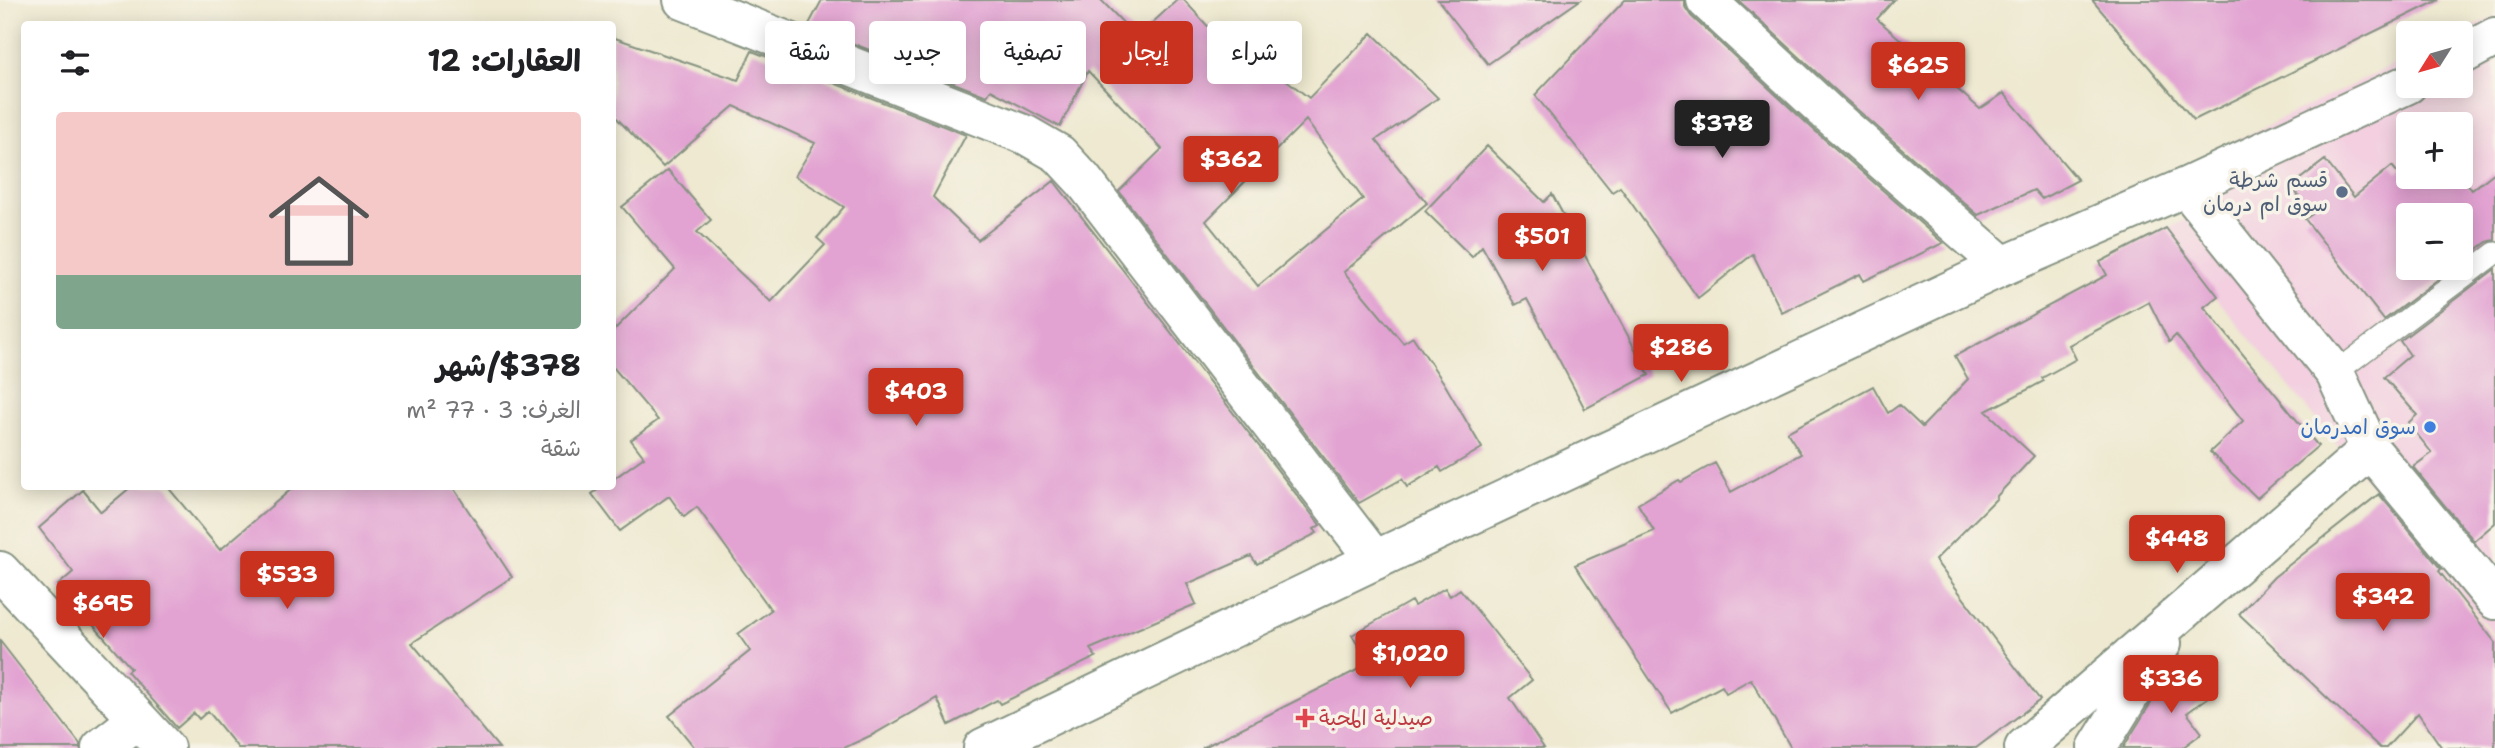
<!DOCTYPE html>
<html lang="ar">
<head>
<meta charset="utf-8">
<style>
	body { margin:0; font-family:"Shantell Sans","Playpen Sans Arabic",sans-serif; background:#f6f6f6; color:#202124; direction:rtl; height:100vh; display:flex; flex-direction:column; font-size:26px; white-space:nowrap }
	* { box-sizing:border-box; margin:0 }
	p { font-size:23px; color:#757577 }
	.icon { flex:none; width:38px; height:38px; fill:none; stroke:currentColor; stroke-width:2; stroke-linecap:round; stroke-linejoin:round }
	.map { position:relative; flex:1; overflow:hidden; direction:ltr }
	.sheet { position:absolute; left:21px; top:21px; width:595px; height:469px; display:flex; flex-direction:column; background:#fff; border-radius:7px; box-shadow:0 4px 18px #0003; direction:rtl }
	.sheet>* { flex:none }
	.guide { position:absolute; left:637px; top:21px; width:665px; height:63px; direction:rtl; display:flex; gap:14px }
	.needle { width:46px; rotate:233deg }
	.buttons { position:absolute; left:2396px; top:21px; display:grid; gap:14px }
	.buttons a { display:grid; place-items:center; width:77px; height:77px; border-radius:7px; background:#fff; box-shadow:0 4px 18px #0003; font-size:35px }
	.price { position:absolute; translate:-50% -60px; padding:0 16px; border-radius:7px; background:#c8321e; color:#fff; font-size:23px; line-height:46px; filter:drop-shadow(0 2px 4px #0008) }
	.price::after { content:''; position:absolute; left:50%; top:42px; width:21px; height:16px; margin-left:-10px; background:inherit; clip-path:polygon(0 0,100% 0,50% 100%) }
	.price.current { background:#222; color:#fff }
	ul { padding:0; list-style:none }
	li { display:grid; align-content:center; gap:14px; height:371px; padding:0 35px }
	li+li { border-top:2px solid #e0e0e0 }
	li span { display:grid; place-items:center; height:217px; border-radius:7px; color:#555 }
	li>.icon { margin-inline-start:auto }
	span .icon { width:126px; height:126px; fill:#fffc; stroke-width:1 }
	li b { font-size:30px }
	h2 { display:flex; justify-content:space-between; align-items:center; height:84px; padding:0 35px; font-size:30px }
	.pill { padding:0 24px; border-radius:7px; background:#fff; box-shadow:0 4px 18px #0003; font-size:24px; line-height:63px }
	.pill.current { background:#c8321e; color:#fff }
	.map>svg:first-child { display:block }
	.built { fill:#f3cfe0; fill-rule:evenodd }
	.building { fill:#e2a2d2; fill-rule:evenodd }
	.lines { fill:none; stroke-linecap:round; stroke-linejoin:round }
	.lane-casing { stroke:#869382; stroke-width:24 }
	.street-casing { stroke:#869382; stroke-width:42 }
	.secondary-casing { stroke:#869382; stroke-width:42 }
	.lane { stroke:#fff; stroke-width:21 }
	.street { stroke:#fff; stroke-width:38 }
	.secondary { stroke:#fff; stroke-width:38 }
	.service-dot { fill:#5c6f8a; stroke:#f7f3e8; stroke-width:2.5 }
	.shop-dot { fill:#3f7fe0; stroke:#f7f3e8; stroke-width:2.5 }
	.health-dot { fill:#e0444e; stroke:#f7f3e8; stroke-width:2.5 }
	.labels { text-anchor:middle; stroke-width:7; stroke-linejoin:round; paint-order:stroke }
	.service-label { font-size:21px; fill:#4e5e75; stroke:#f7f3e8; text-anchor:end }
	.shop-label { font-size:21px; fill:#366cbe; stroke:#f7f3e8; text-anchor:end }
	.health-label { font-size:21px; fill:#be3a42; stroke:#f7f3e8; text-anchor:start }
</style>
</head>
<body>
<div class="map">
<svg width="2495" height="748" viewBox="0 0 2495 748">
	<rect width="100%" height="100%" fill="#f7f3e8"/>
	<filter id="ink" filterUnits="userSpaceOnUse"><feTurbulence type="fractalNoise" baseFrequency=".0143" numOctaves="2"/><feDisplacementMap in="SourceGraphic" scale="14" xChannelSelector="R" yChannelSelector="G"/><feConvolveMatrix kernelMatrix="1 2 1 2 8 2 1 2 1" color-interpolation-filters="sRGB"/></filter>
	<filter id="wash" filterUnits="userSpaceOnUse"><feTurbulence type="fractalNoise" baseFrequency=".00686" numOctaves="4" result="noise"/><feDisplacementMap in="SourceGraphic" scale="28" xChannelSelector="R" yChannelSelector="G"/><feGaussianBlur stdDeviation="1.57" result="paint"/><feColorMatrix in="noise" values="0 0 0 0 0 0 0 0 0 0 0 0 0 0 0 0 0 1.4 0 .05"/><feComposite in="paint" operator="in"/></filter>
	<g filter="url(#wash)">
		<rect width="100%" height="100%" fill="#eee9d0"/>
		<path class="built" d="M 2495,17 L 2495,636 L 2162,232 L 2192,216 L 2160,177 L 2408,58 L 2408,86 L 2460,86 L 2460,33 ZM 2408,124 L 2460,124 L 2460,177 L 2408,177 ZM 2408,215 L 2460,215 L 2460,268 L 2408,268 Z"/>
		<g id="blocks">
			<path class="building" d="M 822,0 L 1101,0 L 1137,37 L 1177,0 L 1184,0 L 1232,53 L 1240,43 L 1309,98 L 1372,33 L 1438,98 L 1376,140 L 1427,203 L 1344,272 L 1403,343 L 1413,337 L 1444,383 L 1482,448 L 1442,472 L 1439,467 L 1407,487 L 1402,479 L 1359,503 L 1119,191 L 1162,149 L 1088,71 L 1060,127 L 991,90 L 987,96 L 808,26 ZM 1306,120 L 1363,199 L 1258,286 L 1206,221 Z
				M 1438,0 L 1580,0 L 1488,64 Z
				M 1625,0 L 1685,0 L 1685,7 L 1691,16 L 1814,130 L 1943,243 L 1864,281 L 1860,274 L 1782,313 L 1753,254 L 1698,298 L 1620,187 L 1612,192 L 1535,95 Z
				M 1738,0 L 1894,0 L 1877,19 L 1980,109 L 2004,93 L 2078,180 L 2042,199 L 2034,190 L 1978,215 L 1844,98 Z
				M 2092,0 L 2439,0 L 2194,120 Z
				M 612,37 L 738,80 L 752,51 L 966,135 L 933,197 L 978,240 L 1054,181 L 1320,525 L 1314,529 L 1317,533 L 1257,564 L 1251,556 L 1187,584 L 1196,604 L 1090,649 L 1096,657 L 1000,704 L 997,700 L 949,725 L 937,698 L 874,734 L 844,748 L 695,748 L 669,716 L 750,651 L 738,634 L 771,610 L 697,507 L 684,517 L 669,496 L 620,531 L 592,494 L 603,486 L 612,486 L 612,480 L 644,457 L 631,440 L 658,420 L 612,366 L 612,332 L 675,269 L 622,207 L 668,170 L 711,220 L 697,232 L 771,302 L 825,245 L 817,238 L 844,207 L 795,176 L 815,143 L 734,106 L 663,167 L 612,113 Z
				M 1487,146 L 1544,202 L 1552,194 L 1649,375 L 1585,409 L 1527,299 L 1515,305 L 1482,246 L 1472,257 L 1425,211 Z
				M 2325,160 L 2354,197 L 2392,166 L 2398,173 L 2408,165 L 2408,177 L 2460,176 L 2472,190 L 2495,172 L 2495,240 L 2487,242 L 2460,262 L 2460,215 L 2408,215 L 2408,268 L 2453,268 L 2384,320 L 2305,219 L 2312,214 L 2291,186 Z
				M 2166,228 L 2218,296 L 2204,307 L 2318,446 L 2257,498 L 2210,452 L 2243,421 L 2176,335 L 2169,342 L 2149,302 L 2069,345 L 2076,359 L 2042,378 L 2044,381 L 1986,411 L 2034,456 L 1996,497 L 1997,498 L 1935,560 L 2040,700 L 1976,748 L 1791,748 L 1751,679 L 1726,693 L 1722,686 L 1672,713 L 1575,565 L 1654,531 L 1638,504 L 1679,480 L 1681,482 L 1715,463 L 1731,492 L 1801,454 L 1787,432 L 1873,386 L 1888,413 L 1899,405 L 1922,427 L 1968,379 L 1955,356 L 2107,275 L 2100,262 Z
				M 2495,269 L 2495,523 L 2474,541 L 2413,467 L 2432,453 L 2408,423 L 2417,415 L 2384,377 L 2410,355 L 2400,341 Z
				M 132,486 L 167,486 L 220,550 L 295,486 L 452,486 L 512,577 L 412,643 L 499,748 L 238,748 L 208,711 L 199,719 L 194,713 L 177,728 L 127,671 L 131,668 L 58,585 L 73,572 L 39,528 L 83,490 L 101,512 Z
				M 2379,494 L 2441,569 L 2439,571 L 2495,642 L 2495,748 L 2442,748 L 2418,713 L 2386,748 L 2380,748 L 2239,614 L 2274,577 Z
				M 1445,588 L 1450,596 L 1460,589 L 1532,680 L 1510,698 L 1544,748 L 1202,748 L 1369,664 L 1352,635 L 1411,601 L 1414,606 Z
				M 0,641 L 80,744 L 80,748 L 0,748 Z
				M 2187,665 L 2210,696 L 2187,713 L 2202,733 L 2182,748 L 2123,748 L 2162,685 Z"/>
		</g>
	</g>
	<g filter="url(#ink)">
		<use href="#blocks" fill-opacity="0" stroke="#869382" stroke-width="2"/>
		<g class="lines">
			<g class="lane-casing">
				<path id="lane" d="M 2335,373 L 2495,253"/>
			</g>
			<g class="street-casing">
				<path id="street" d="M 683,0 L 1026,135 L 1059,154 L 1083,180 L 1375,560
					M 1706,0 L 1829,114 L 2003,266
					M 0,571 L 165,748
					M 101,748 L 137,720
					M 2024,748 L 2370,449
					M 2097,748 L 2162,643"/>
			</g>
			<g class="secondary-casing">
				<path id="secondary" d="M 2460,56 L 2495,37
					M 2186,187 L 2335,373 L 2370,449 L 2495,600
					M 983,748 L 1375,560 L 2003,266 L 2186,187 L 2408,84"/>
			</g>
			<use href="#lane" class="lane"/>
			<use href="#street" class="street"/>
			<use href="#secondary" class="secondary"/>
		</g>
	</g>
	<circle class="service-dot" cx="2342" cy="192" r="7"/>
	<circle class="shop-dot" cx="2430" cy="427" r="7"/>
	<path class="health-dot" d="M1301.5 707.5h7v7h7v7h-7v7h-7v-7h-7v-7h7z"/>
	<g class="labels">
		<g class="service-label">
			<text x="2328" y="187">قسم شرطة<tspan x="2328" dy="24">سوق ام درمان</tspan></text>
		</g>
		<g class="shop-label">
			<text x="2416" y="434">سوق امدرمان</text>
		</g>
		<g class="health-label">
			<text x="1319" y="725">صيدلية المحبة</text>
		</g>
	</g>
</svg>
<div class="buttons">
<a><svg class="needle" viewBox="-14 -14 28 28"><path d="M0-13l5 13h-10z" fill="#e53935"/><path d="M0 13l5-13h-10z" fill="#757577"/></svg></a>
<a>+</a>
<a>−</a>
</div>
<b class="price" style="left:1918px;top:102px">$625</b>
<b class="price current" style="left:1722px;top:160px">$378</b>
<b class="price" style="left:1231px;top:196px">$362</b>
<b class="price" style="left:1542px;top:273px">$501</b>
<b class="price" style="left:1681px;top:384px">$286</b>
<b class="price" style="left:916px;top:428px">$403</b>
<b class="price" style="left:2177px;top:575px">$448</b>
<b class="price" style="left:287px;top:611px">$533</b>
<b class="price" style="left:2383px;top:633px">$342</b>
<b class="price" style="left:103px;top:640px">$695</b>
<b class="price" style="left:1410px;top:690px">$1,020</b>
<b class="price" style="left:2171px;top:715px">$336</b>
<div class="guide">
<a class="pill">شراء</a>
<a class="pill current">إيجار</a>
<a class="pill">تصفية</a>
<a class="pill">جديد</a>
<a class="pill">شقة</a>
</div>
<section class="sheet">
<h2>العقارات: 12<svg class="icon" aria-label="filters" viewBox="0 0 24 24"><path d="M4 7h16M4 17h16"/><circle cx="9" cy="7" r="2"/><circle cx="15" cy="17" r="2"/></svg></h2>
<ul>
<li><span style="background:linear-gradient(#f6c9c9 75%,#7fa58c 0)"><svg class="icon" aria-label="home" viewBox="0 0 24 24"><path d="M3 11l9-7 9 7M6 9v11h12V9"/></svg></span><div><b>$378/شهر</b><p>الغرف: 3 · 77 m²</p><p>شقة</p></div></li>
</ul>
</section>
</div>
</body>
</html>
